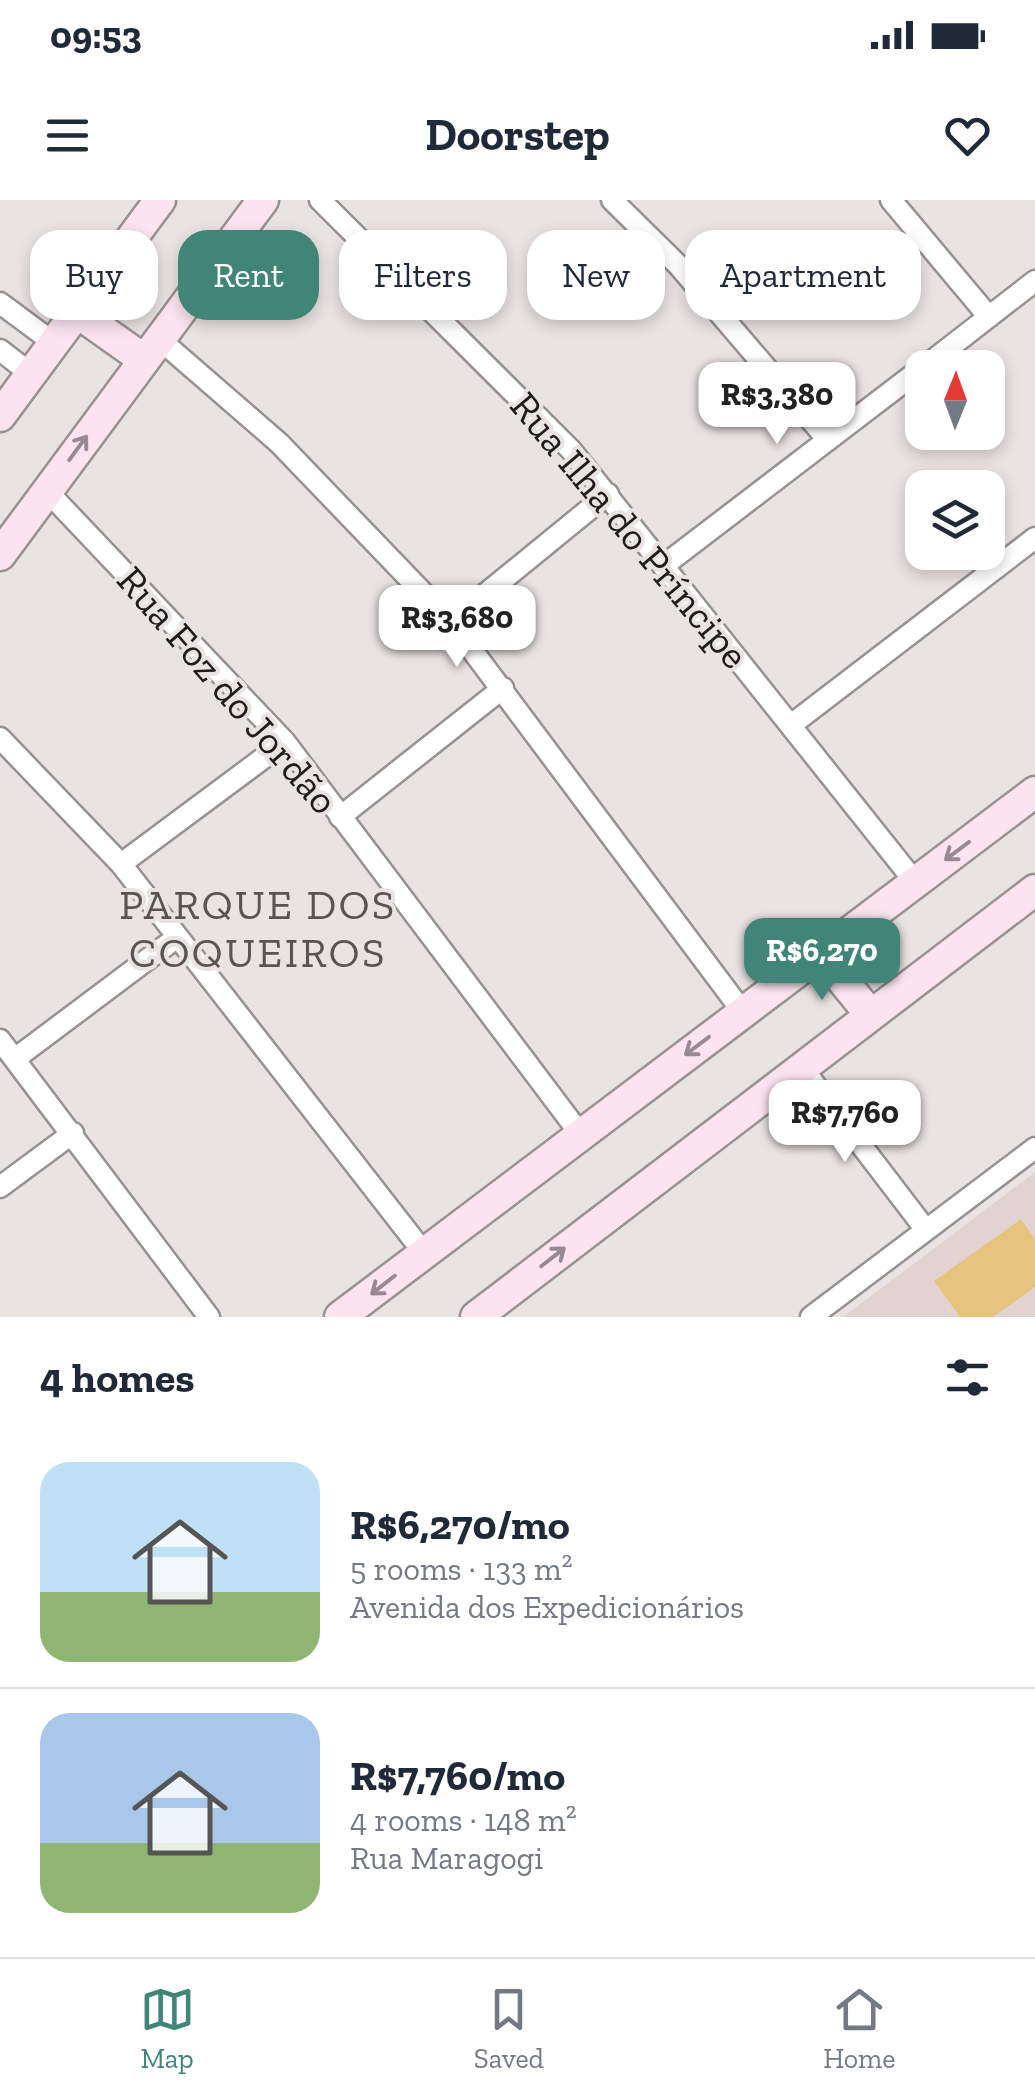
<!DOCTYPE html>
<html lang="en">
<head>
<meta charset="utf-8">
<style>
	body { margin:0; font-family:"Zilla Slab",serif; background:#f6f6f7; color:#1f2937; height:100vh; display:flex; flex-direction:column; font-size:38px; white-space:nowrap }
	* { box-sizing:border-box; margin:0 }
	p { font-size:32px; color:#747a83 }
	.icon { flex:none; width:55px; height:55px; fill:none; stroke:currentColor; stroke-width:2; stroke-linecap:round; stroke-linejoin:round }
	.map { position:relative; height:1117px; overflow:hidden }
	.panel { display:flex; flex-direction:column; background:#fff; flex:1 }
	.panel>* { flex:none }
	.hud { position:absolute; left:30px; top:30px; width:975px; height:90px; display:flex; gap:20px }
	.needle { width:65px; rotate:1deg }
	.buttons { position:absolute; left:905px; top:150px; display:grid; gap:20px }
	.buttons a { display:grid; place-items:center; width:100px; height:100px; border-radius:20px; background:#fff; box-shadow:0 5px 15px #0003; font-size:50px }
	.price { position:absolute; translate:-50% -85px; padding:0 22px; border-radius:20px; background:#fff; color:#222; font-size:32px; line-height:65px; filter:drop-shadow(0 2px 5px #0008) }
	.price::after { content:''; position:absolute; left:50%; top:60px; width:30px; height:22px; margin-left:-15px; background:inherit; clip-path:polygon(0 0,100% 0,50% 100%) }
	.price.current { background:#418579; color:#fff }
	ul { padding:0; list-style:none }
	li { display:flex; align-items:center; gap:30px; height:250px; padding:0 40px }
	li+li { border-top:2px solid #e0e1e3 }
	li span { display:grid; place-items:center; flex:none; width:280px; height:200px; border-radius:30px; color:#555 }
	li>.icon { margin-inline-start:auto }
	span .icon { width:120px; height:120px; fill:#fffc; stroke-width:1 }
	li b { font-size:42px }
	h2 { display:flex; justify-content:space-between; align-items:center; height:120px; padding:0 40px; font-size:42px }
	.pill { padding:0 35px; border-radius:30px; background:#fff; box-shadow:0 5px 15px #0003; font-size:35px; line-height:90px }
	.pill.current { background:#418579; color:#fff }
	.status { display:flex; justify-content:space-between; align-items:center; height:70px; padding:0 50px; background:#fff; direction:ltr }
	.status svg { height:28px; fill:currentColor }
	header { display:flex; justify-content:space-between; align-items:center; height:130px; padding:0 40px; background:#fff; font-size:45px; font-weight:700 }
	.tabs { display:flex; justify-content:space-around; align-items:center; height:140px; border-top:2px solid #e0e1e3; background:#fff; font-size:28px; color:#747a83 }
	.tabs a { display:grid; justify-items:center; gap:5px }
	.tabs .current { color:#418579 }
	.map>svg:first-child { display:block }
	.built { fill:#e2d3d2 }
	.green { fill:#e5c57d }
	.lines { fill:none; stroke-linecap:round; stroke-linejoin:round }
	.street-casing { stroke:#979291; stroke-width:25 }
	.secondary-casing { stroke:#979291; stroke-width:35 }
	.street { stroke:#fff; stroke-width:20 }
	.secondary { stroke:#fbe4ee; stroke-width:30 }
	.oneway { stroke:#988a90 }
	.labels { text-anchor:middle; stroke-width:8; stroke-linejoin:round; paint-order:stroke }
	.street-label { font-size:40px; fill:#1e1c1c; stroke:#e9e3e2 }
	.neighbourhood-label { font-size:42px; letter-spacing:2.5px; fill:#595454; stroke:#e9e3e2 }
</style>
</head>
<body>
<div class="status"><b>09:53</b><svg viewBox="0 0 49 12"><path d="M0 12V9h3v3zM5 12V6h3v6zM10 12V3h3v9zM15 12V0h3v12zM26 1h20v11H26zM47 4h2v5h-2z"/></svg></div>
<header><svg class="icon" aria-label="menu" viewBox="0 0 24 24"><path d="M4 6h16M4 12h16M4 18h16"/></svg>Doorstep<svg class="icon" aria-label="heart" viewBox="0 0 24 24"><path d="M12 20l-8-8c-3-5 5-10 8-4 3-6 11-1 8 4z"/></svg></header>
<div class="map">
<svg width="1035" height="1117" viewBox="0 0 1035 1117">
	<rect width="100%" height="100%" fill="#e9e3e2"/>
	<path class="built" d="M 1035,972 L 1035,1117 L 843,1117 L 911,1066 Z"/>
	<path class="green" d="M 1021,1019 L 1035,1039 L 1035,1087 L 993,1117 L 960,1117 L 934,1081 Z"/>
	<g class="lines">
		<g class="street-casing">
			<path id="street" d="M 320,0 L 571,250 L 915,682
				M 612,0 L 679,66 L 828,240
				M 891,0 L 989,117
				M 0,103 L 54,143
				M 158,138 L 279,243 L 451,422 L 742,811
				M 0,150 L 31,174
				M 923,168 L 1035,81
				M 47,291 L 285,542 L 581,935
				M 663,366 L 922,168
				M 451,422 L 608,294
				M 791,525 L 1035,338
				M 0,538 L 121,664 L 424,1053
				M 340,617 L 503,488
				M 121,664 L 285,542
				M 0,840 L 209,1117
				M 16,858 L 176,738
				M 803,869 L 926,1030
				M 0,987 L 73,933
				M 811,1117 L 1035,948"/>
		</g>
		<g class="secondary-casing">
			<path id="secondary" d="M 78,113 L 143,159
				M 0,216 L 160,0
				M 0,355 L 263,0
				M 821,754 L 870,814
				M 340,1117 L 1035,592
				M 476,1117 L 1035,690"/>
		</g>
		<use href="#street" class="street"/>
		<use href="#secondary" class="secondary"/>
	</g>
	<defs><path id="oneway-shaft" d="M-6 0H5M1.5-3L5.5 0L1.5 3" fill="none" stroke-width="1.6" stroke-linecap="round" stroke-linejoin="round" transform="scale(2.5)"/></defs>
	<g class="oneway">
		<use href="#oneway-shaft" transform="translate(78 248) rotate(-54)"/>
		<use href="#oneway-shaft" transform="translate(957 651) rotate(143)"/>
		<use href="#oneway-shaft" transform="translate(697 846) rotate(143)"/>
		<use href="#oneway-shaft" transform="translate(553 1057) rotate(-38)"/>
		<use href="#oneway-shaft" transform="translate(383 1085) rotate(142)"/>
	</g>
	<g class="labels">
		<g class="street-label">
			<text transform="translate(630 330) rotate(50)" y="14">Rua Ilha do Príncipe</text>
			<text transform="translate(228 490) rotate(49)" y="14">Rua Foz do Jordão</text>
		</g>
		<g class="neighbourhood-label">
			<text x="258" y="719">PARQUE DOS<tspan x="258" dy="48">COQUEIROS</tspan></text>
		</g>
	</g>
</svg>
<div class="buttons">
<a><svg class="needle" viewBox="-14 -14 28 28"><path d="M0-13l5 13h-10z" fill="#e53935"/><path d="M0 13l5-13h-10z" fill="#747a83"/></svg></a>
<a><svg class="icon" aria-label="layers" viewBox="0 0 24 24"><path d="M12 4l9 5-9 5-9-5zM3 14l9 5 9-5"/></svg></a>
</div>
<b class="price" style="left:777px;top:247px">R$3,380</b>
<b class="price" style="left:457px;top:470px">R$3,680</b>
<b class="price current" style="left:822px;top:803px">R$6,270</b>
<b class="price" style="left:845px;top:965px">R$7,760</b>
<div class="hud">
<a class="pill">Buy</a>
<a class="pill current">Rent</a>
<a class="pill">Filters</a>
<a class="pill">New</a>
<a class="pill">Apartment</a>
</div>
</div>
<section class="panel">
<h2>4 homes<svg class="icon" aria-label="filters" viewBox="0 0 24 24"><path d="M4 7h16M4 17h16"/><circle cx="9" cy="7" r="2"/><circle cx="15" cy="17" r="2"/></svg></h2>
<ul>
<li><span style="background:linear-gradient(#bfe0f5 65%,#8fb573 0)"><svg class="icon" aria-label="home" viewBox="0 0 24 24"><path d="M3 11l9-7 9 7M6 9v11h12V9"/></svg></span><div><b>R$6,270/mo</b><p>5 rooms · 133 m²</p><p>Avenida dos Expedicionários</p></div></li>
<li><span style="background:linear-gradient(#a9c7e8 65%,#8fb573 0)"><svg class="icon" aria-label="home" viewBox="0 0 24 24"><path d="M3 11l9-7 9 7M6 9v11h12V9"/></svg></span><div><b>R$7,760/mo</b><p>4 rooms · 148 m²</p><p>Rua Maragogi</p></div></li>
</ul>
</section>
<nav class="tabs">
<a class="current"><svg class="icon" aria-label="map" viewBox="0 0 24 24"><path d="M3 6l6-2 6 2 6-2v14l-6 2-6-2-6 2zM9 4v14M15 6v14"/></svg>Map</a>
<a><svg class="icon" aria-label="saved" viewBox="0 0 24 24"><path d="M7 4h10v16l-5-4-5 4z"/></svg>Saved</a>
<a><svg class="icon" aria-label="home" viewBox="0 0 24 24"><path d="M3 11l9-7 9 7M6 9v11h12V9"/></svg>Home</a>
</nav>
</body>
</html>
